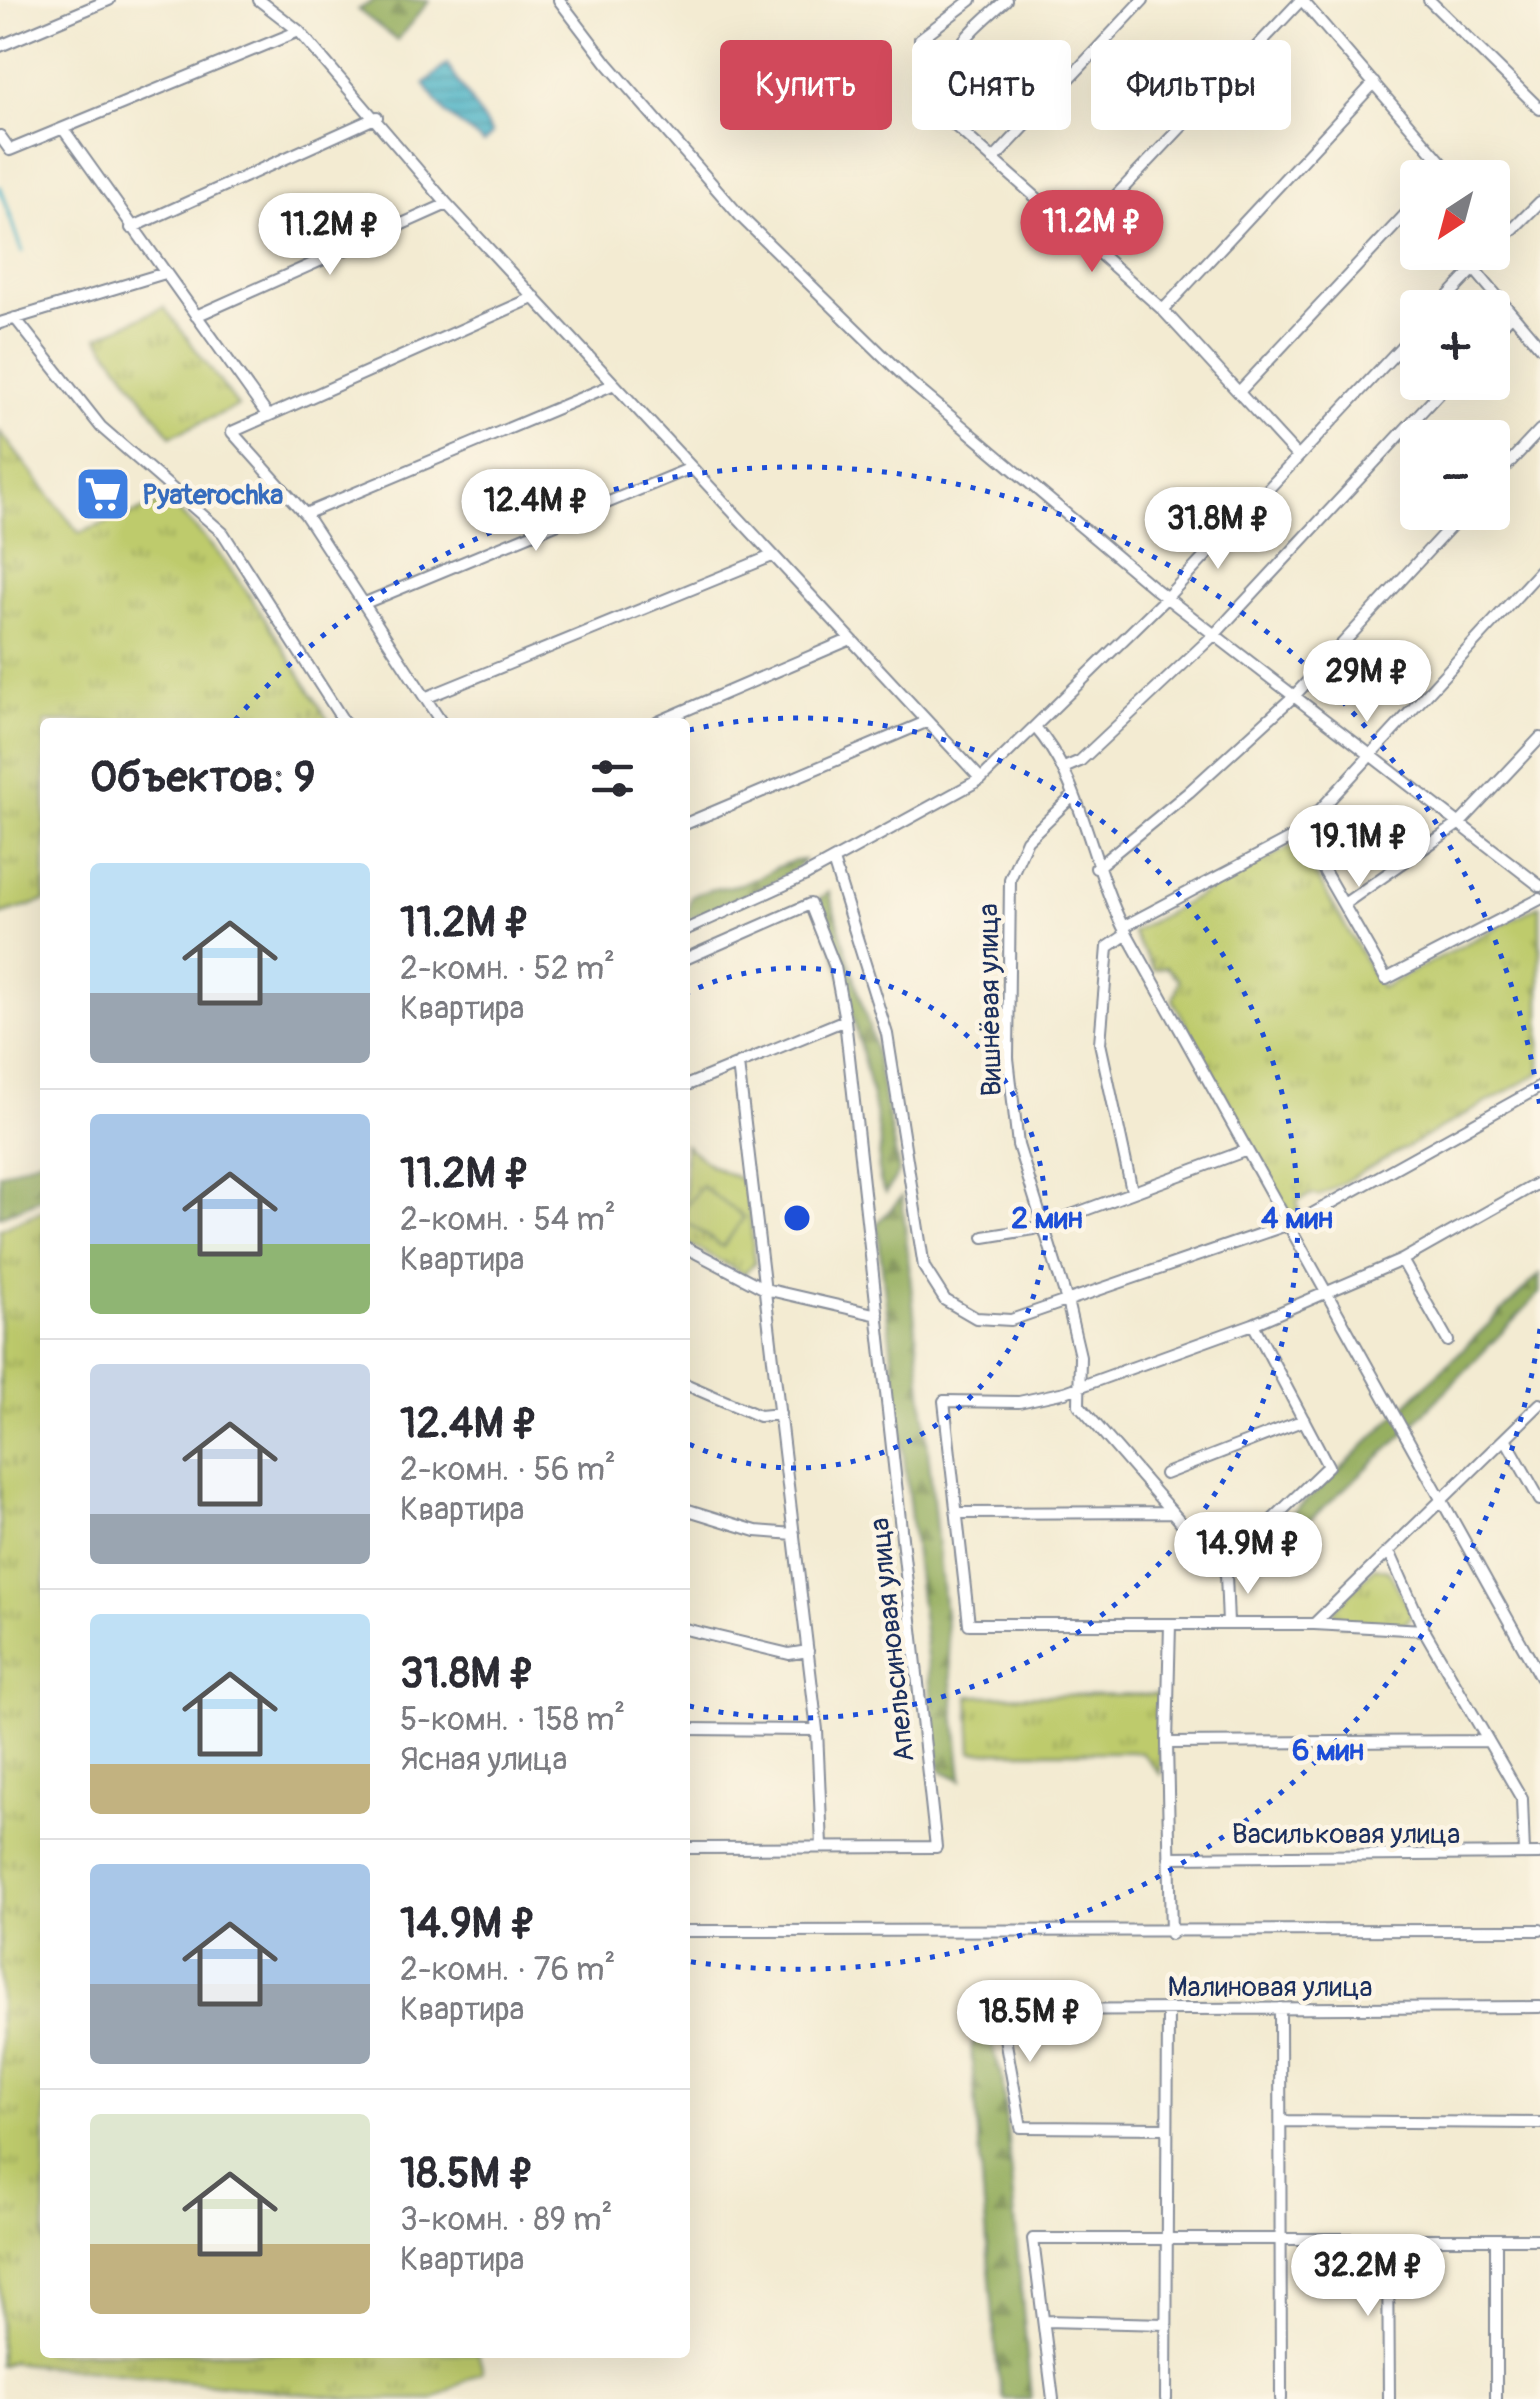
<!DOCTYPE html>
<html lang="ru">
<head>
<meta charset="utf-8">
<style>
	body { margin:0; font-family:Pangolin,sans-serif; background:#f7f7f7; color:#2b2b33; height:100vh; display:flex; flex-direction:column; font-size:38px; white-space:nowrap }
	* { box-sizing:border-box; margin:0 }
	p { font-size:32px; color:#7c7c81 }
	.icon { flex:none; width:55px; height:55px; fill:none; stroke:currentColor; stroke-width:2; stroke-linecap:round; stroke-linejoin:round }
	.map { position:relative; flex:1; overflow:hidden }
	.drawer { position:absolute; left:40px; top:718px; width:650px; height:1640px; display:flex; flex-direction:column; background:#fff; border-radius:10px; box-shadow:0 10px 40px #0002 }
	.drawer>* { flex:none }
	.hud { position:absolute; left:720px; top:40px; width:670px; height:90px; display:flex; gap:20px }
	.needle { width:65px; rotate:216deg }
	.controls { position:absolute; left:1400px; top:160px; display:grid; gap:20px }
	.controls a { display:grid; place-items:center; width:110px; height:110px; border-radius:10px; background:#fff; box-shadow:0 10px 40px #0002; font-size:50px }
	.price { position:absolute; translate:-50% -85px; padding:0 22px; border-radius:35px; background:#fff; color:#222; font-size:32px; line-height:65px; filter:drop-shadow(0 2px 5px #0008) }
	.price::after { content:''; position:absolute; left:50%; top:60px; width:30px; height:22px; margin-left:-15px; background:inherit; clip-path:polygon(0 0,100% 0,50% 100%) }
	.price.current { background:#d1495b; color:#fff }
	ul { padding:0; list-style:none }
	li { display:flex; align-items:center; gap:30px; height:250px; padding:0 50px }
	li+li { border-top:2px solid #e1e1e2 }
	li span { display:grid; place-items:center; flex:none; width:280px; height:200px; border-radius:10px; color:#555 }
	li>.icon { margin-inline-start:auto }
	span .icon { width:120px; height:120px; fill:#fffc; stroke-width:1 }
	li b { font-size:42px }
	h2 { display:flex; justify-content:space-between; align-items:center; height:120px; padding:0 50px; font-size:42px }
	.chip { padding:0 35px; border-radius:10px; background:#fff; box-shadow:0 10px 40px #0002; font-size:35px; line-height:90px }
	.chip.current { background:#d1495b; color:#fff }
	.map>svg:first-child { display:block }
	.grass { fill:url(#grass-tufts); stroke:#6c7d65; stroke-width:2.5 }
	.forest { fill:url(#forest-firs); stroke:#586f5f; stroke-width:2.5 }
	.pitch { fill:#becb6c; stroke:#6c7d65; stroke-width:2.5 }
	.water { fill:url(#water-rules); stroke:#317092; stroke-width:2.5 }
	.lines { fill:none; stroke-linecap:round; stroke-linejoin:round }
	.stream { stroke:#47b1c5; stroke-width:4 }
	.street-casing { stroke:#878d98; stroke-width:14 }
	.street { stroke:#fff; stroke-width:10 }
	.ring { fill:none; stroke:#1d4ed8; stroke-width:5; stroke-dasharray:5 10 }
	.labels { text-anchor:middle; stroke-width:9; stroke-linejoin:round; paint-order:stroke }
	.shop-label { font-size:28px; font-weight:bold; fill:#366cbe; stroke:#fcf5e5; text-anchor:start }
	.street-label { font-size:28px; fill:#1b2f5e; stroke:#fcf5e5 }
	.centre { fill:#1d4ed8; stroke:#fcf5e5; stroke-width:5 }
	.ring-label { font-size:30px; text-anchor:middle; font-weight:bold; fill:#1d4ed8; stroke:#fcf5e5; stroke-width:9; stroke-linejoin:round; paint-order:stroke }
</style>
</head>
<body>
<div class="map">
<svg width="1540" height="2399" viewBox="0 0 1540 2399">
	<defs>
		<pattern id="grass-tufts" width="24" height="20" patternUnits="userSpaceOnUse" patternTransform="scale(2.5)"><rect width="24" height="20" fill="#becb6c"/><path d="M3 7l-1-3M5 7V3M7 7l1-3M15 17l-1-3M17 17v-4M19 17l1-3" fill="none" stroke="#9aa55c"/></pattern>
		<pattern id="forest-firs" width="22" height="20" patternUnits="userSpaceOnUse" patternTransform="scale(2.5)"><rect width="22" height="20" fill="#96af60"/><path d="M5 1l3.5 6h-7zM16 11l3.5 6h-7z" fill="#7a8f52"/></pattern>
		<pattern id="water-rules" width="6" height="5" patternUnits="userSpaceOnUse" patternTransform="scale(2.5)"><rect width="6" height="5" fill="#47b1c5"/><path d="M0 2.5h6" fill="none" stroke="#3a90a3"/></pattern>
	</defs>
	<rect width="100%" height="100%" fill="#fcf5e5"/>
	<filter id="ink" filterUnits="userSpaceOnUse"><feTurbulence type="fractalNoise" baseFrequency=".01" numOctaves="2"/><feDisplacementMap in="SourceGraphic" scale="20" xChannelSelector="R" yChannelSelector="G"/><feConvolveMatrix kernelMatrix="1 2 1 2 8 2 1 2 1" color-interpolation-filters="sRGB"/></filter>
	<filter id="wash" filterUnits="userSpaceOnUse"><feTurbulence type="fractalNoise" baseFrequency=".0048" numOctaves="4" result="noise"/><feDisplacementMap in="SourceGraphic" scale="40" xChannelSelector="R" yChannelSelector="G"/><feGaussianBlur stdDeviation="2.25" result="paint"/><feColorMatrix in="noise" values="0 0 0 0 0 0 0 0 0 0 0 0 0 0 0 0 0 1.4 0 .05"/><feComposite in="paint" operator="in"/></filter>
	<g filter="url(#wash)">
		<rect width="100%" height="100%" fill="#f3ebd2"/>
		<path class="grass" d="M 164,307 L 238,406 L 171,436 L 98,337 Z
			M 0,432 L 79,533 L 167,501 C 238,563 280,644 329,722 L 45,722 L 45,901 L 0,915 Z
			M 1297,843 L 1381,988 L 1540,905 L 1540,1073 L 1319,1196 L 1312,1194 L 1297,1201 L 1299,1211 L 1289,1213 L 1173,1000 L 1179,980 L 1166,967 L 1154,970 L 1132,932 Z
			M 685,1145 L 710,1165 L 746,1182 L 755,1263 L 744,1274 L 685,1242 Z
			M 45,1210 L 45,2352 L 478,2353 L 483,2371 L 433,2399 L 353,2399 L 10,2362 L 0,2366 L 0,1229 Z
			M 1375,1567 L 1388,1570 L 1412,1613 L 1409,1620 L 1403,1624 L 1341,1624 L 1334,1619 L 1334,1610 Z
			M 1160,1694 L 1160,1774 L 1141,1752 L 972,1752 L 969,1696 Z"/>
		<path class="forest" d="M 375,0 L 428,0 L 429,1 L 397,40 L 358,10 Z
			M 804,860 C 793,880 711,907 685,921 L 691,897 C 713,885 733,889 753,880 C 775,870 778,863 804,860 Z
			M 829,892 L 873,1041 L 899,1172 L 886,1193 C 872,1173 883,1157 879,1134 C 865,1054 843,978 818,900 Z
			M 45,1156 L 45,1197 L 0,1216 L 0,1174 Z
			M 902,1197 L 962,1780 L 940,1770 L 877,1224 Z
			M 1540,1274 L 1540,1293 L 1400,1438 L 1248,1576 L 1241,1557 L 1323,1486 Z
			M 983,2018 L 1002,2076 L 1031,2399 L 1004,2399 L 998,2374 L 971,2049 Z"/>
		<path class="pitch" d="M 701,1186 L 744,1217 L 723,1247 L 685,1221 L 685,1208 Z"/>
		<path class="water" d="M 447,64 L 492,134 L 484,143 L 447,115 L 424,84 Z"/>
		<g class="lines">
			<path class="stream" d="M 0,187 L 22,251"/>
		</g>
	</g>
	<g filter="url(#ink)">
		<g class="lines">
			<g class="street-casing">
				<path id="street" d="M 259,0 L 299,31 L 447,204 L 981,779
					M 559,0 L 607,63 L 740,216 L 911,383 L 1154,588 L 1540,886
					M 1006,0 C 966,35 928,66 951,122 L 1163,310 L 1297,456
					M 1302,0 L 1455,178
					M 1429,0 L 1540,109
					M 920,39 L 971,0
					M 0,46 L 109,0
					M 64,130 L 268,416
					M 0,136 L 10,150 L 299,31
					M 993,160 L 1143,0
					M 1492,221 L 1506,236
					M 131,228 L 377,117
					M 1078,236 L 1301,0
					M 1492,250 L 1540,202
					M 1474,269 L 1540,347
					M 1437,308 L 1490,252
					M 1163,310 L 1374,83
					M 196,316 L 447,204
					M 15,318 L 101,427 L 223,533 L 344,722
					M 0,323 L 165,273
					M 1492,336 L 1512,314
					M 1239,392 L 1418,201
					M 1492,481 L 1540,430
					M 305,514 L 612,385
					M 1540,571 L 1297,835 L 1123,927 L 1540,1677
					M 365,603 L 691,468
					M 425,698 L 772,556
					M 441,722 L 305,514 L 232,432 L 535,297
					M 658,722 L 851,639
					M 1035,727 C 1082,780 1090,862 1123,927
					M 1064,768 L 1080,761 L 1215,634 L 1449,382
					M 1074,795 L 1027,840 L 1010,879 L 1008,1058 L 1018,1145 L 1067,1301 L 1080,1356 L 1079,1405 L 1226,1574 L 1228,1624
					M 685,824 L 926,722
					M 1297,835 L 1307,841 L 1386,979 L 1540,899
					M 833,861 L 887,1034 L 924,1267 L 945,1300 L 976,1318 L 1011,1320 L 1301,1220 L 1540,1087
					M 1096,868 L 1189,792 L 1295,695 L 1464,512
					M 1344,904 L 1460,823 L 1540,738
					M 685,930 L 804,876 L 981,779 L 1168,596 L 1418,329
					M 1127,934 L 1108,947 L 1100,1043 L 1132,1191
					M 685,959 L 810,904 L 835,967 L 845,1020 L 936,1847 L 685,1848
					M 738,1064 L 817,1730 L 822,1846
					M 685,1086 L 845,1020
					M 984,1237 L 1034,1229 L 1247,1150
					M 685,1247 L 765,1289 L 878,1315
					M 1402,1260 L 1448,1341
					M 685,1384 L 759,1416 L 780,1414
					M 1505,1438 L 1540,1500
					M 1165,1474 L 1304,1420
					M 685,1509 L 756,1531 L 794,1534
					M 957,1513 L 1172,1512
					M 1389,1551 L 1424,1630 L 1522,1799 L 1524,1854
					M 1236,1555 L 1328,1466 L 1253,1324
					M 1170,1624 L 1167,1743 L 1171,1934
					M 1314,1624 L 1540,1404
					M 685,1629 L 789,1654 L 808,1651
					M 1424,1630 L 1314,1624 L 969,1624 L 944,1401 L 1019,1402 L 1065,1392 L 1253,1324 L 1402,1260 L 1540,1182
					M 685,1729 L 817,1730
					M 1167,1743 L 1488,1741
					M 1169,1857 L 1540,1854
					M 685,1931 L 1540,1930
					M 1280,2008 L 1281,2399
					M 1281,2121 L 1540,2123
					M 1167,2128 L 1021,2127 L 1000,2010 L 1540,2007
					M 1388,2239 L 1389,2399
					M 1045,2321 L 1166,2324
					M 1053,2399 L 1033,2239 L 1540,2239
					M 1166,2399 L 1168,2009
					M 1496,2399 L 1496,2239"/>
			</g>
			<use href="#street" class="street"/>
		</g>
	</g>
	<g class="ring">
		<path d="M685 994A250 250 0 1 1 685 1442"/>
		<path d="M689 730A500 500 0 1 1 689 1706"/>
		<path d="M1540 1329A751 751 0 0 1 686 1961M235 720A751 751 0 0 1 1540 1107"/>
	</g>
	<defs>
		<g id="supermarket-square" transform="scale(2.875)"><rect x="-9" y="-9" width="18" height="18" rx="4" fill="#3f7fe0" stroke="#fcf5e5"/><path d="M-6-5.5h2.5l.6 2H6L4.5 2H-2.5L-4.4-4H-6ZM-1.5 3.2a1.3 1.3 0 1 0 .1 0ZM3 3.2a1.3 1.3 0 1 0 .1 0Z" fill="#fff"/></g>
	</defs>
	<g fill-rule="evenodd">
		<use href="#supermarket-square" x="103" y="494"/>
	</g>
	<g class="labels">
		<g class="shop-label">
			<text x="142" y="504">Pyaterochka</text>
		</g>
		<g class="street-label">
			<text transform="translate(989 1000) rotate(-91)" y="10">Вишнёвая улица</text>
			<text transform="translate(891 1640) rotate(-96)" y="10">Апельсиновая улица</text>
			<text x="1346" y="1843">Васильковая улица</text>
			<text x="1270" y="1996">Малиновая улица</text>
		</g>
	</g>
	<circle cx="797" cy="1218" r="15" class="centre"/>
	<g class="ring-label">
		<text x="1047" y="1228">2 мин</text>
		<text x="1297" y="1228">4 мин</text>
		<text x="1328" y="1760">6 мин</text>
	</g>
</svg>
<div class="controls">
<a><svg class="needle" viewBox="-14 -14 28 28"><path d="M0-13l5 13h-10z" fill="#e53935"/><path d="M0 13l5-13h-10z" fill="#7c7c81"/></svg></a>
<a>+</a>
<a>−</a>
</div>
<b class="price current" style="left:1092px;top:275px">11.2M ₽</b>
<b class="price" style="left:330px;top:278px">11.2M ₽</b>
<b class="price" style="left:536px;top:554px">12.4M ₽</b>
<b class="price" style="left:1218px;top:572px">31.8M ₽</b>
<b class="price" style="left:1367px;top:725px">29M ₽</b>
<b class="price" style="left:1359px;top:890px">19.1M ₽</b>
<b class="price" style="left:1248px;top:1597px">14.9M ₽</b>
<b class="price" style="left:1030px;top:2065px">18.5M ₽</b>
<b class="price" style="left:1368px;top:2319px">32.2M ₽</b>
<div class="hud">
<a class="chip current">Купить</a>
<a class="chip">Снять</a>
<a class="chip">Фильтры</a>
</div>
<section class="drawer">
<h2>Объектов: 9<svg class="icon" aria-label="filters" viewBox="0 0 24 24"><path d="M4 7h16M4 17h16"/><circle cx="9" cy="7" r="2"/><circle cx="15" cy="17" r="2"/></svg></h2>
<ul>
<li><span style="background:linear-gradient(#bfe0f5 65%,#9aa5b1 0)"><svg class="icon" aria-label="home" viewBox="0 0 24 24"><path d="M3 11l9-7 9 7M6 9v11h12V9"/></svg></span><div><b>11.2M ₽</b><p>2-комн. · 52 m²</p><p>Квартира</p></div></li>
<li><span style="background:linear-gradient(#a9c7e8 65%,#8fb573 0)"><svg class="icon" aria-label="home" viewBox="0 0 24 24"><path d="M3 11l9-7 9 7M6 9v11h12V9"/></svg></span><div><b>11.2M ₽</b><p>2-комн. · 54 m²</p><p>Квартира</p></div></li>
<li><span style="background:linear-gradient(#c9d6e8 75%,#9aa5b1 0)"><svg class="icon" aria-label="home" viewBox="0 0 24 24"><path d="M3 11l9-7 9 7M6 9v11h12V9"/></svg></span><div><b>12.4M ₽</b><p>2-комн. · 56 m²</p><p>Квартира</p></div></li>
<li><span style="background:linear-gradient(#bfe0f5 75%,#c2b280 0)"><svg class="icon" aria-label="home" viewBox="0 0 24 24"><path d="M3 11l9-7 9 7M6 9v11h12V9"/></svg></span><div><b>31.8M ₽</b><p>5-комн. · 158 m²</p><p>Ясная улица</p></div></li>
<li><span style="background:linear-gradient(#a9c7e8 60%,#9aa5b1 0)"><svg class="icon" aria-label="home" viewBox="0 0 24 24"><path d="M3 11l9-7 9 7M6 9v11h12V9"/></svg></span><div><b>14.9M ₽</b><p>2-комн. · 76 m²</p><p>Квартира</p></div></li>
<li><span style="background:linear-gradient(#dfe7d0 65%,#c2b280 0)"><svg class="icon" aria-label="home" viewBox="0 0 24 24"><path d="M3 11l9-7 9 7M6 9v11h12V9"/></svg></span><div><b>18.5M ₽</b><p>3-комн. · 89 m²</p><p>Квартира</p></div></li>
</ul>
</section>
</div>
</body>
</html>
